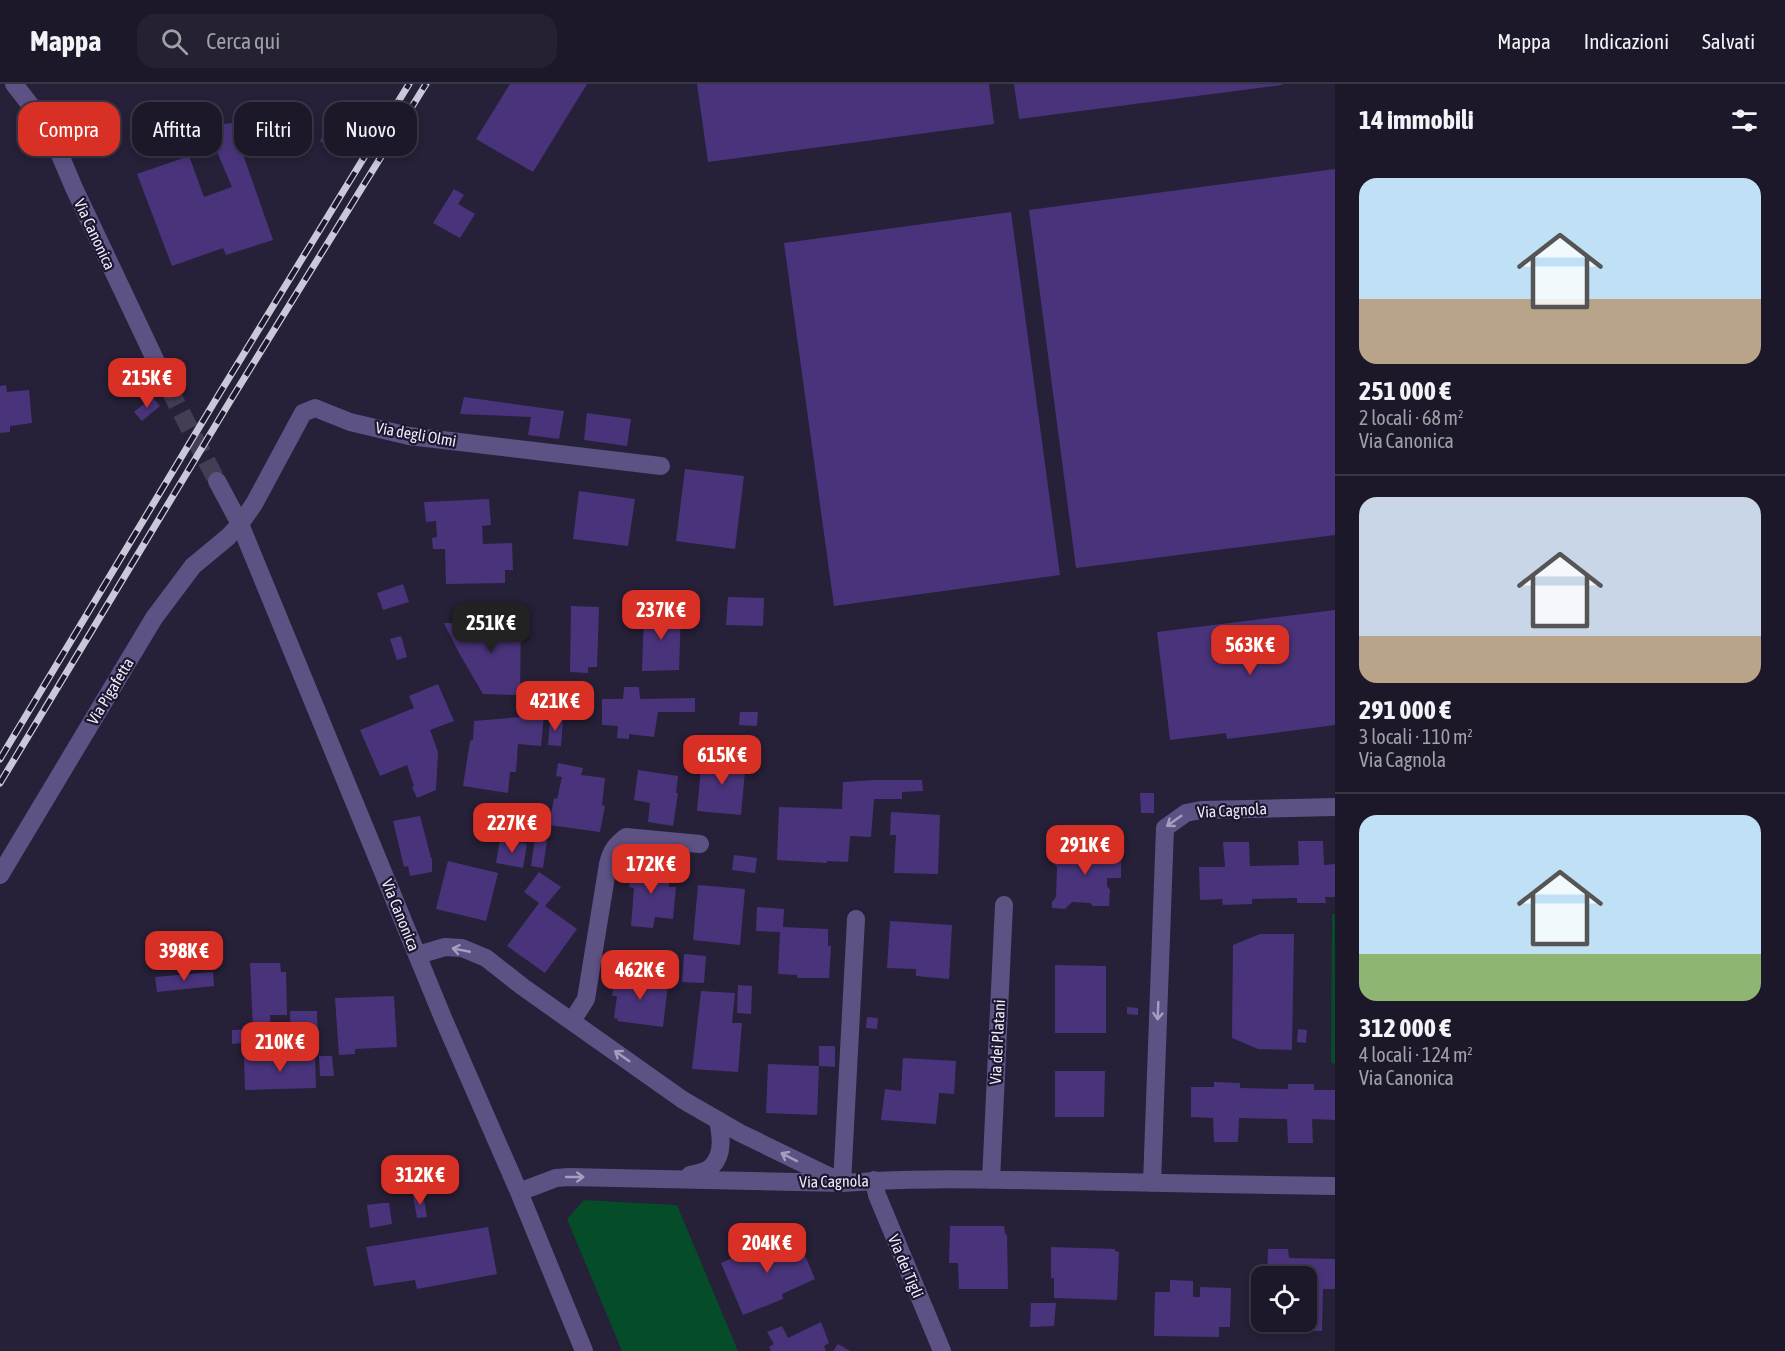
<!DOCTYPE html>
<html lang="it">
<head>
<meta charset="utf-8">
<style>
	body { margin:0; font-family:"Asap Condensed",sans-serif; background:#252132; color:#f1f3f6; height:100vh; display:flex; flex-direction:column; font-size:22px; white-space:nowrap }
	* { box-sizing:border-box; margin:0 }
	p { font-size:20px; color:#a0a0a8 }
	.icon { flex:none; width:33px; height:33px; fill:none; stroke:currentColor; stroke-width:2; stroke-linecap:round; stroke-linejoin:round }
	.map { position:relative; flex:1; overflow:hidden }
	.details { display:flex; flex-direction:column; background:#1c182a; width:450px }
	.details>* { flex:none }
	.top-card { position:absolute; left:18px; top:18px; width:570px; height:54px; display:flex; gap:12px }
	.tools { position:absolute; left:1251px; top:1182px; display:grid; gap:12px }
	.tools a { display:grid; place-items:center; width:66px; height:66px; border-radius:12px; background:#1c182a; box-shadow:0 3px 9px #0003,0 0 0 2px #3a3747; font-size:30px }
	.price { position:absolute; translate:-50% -51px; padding:0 14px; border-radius:12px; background:#d93025; color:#fff; font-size:20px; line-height:39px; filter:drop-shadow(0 2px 3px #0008) }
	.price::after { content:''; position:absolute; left:50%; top:36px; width:18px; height:14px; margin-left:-9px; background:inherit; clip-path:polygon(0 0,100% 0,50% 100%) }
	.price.current { background:#222; color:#fff }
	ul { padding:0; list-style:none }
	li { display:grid; align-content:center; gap:12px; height:318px; padding:0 24px }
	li+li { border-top:2px solid #3a3747 }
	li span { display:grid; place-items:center; height:186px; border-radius:18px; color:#555 }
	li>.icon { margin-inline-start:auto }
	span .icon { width:108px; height:108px; fill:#fffc; stroke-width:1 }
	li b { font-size:26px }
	h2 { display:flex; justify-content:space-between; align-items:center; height:72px; padding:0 24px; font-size:26px }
	.tag { padding:0 21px; border-radius:18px; background:#1c182a; box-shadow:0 3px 9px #0003,0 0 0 2px #3a3747; font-size:21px; line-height:54px }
	.tag.current { background:#d93025; color:#fff }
	header { display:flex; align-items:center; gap:36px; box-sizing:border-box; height:84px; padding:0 30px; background:#1c182a; border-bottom:2px solid #3a3747 }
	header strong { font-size:28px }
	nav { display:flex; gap:33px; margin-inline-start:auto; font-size:21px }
	.search { width:420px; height:54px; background:#252132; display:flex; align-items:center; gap:15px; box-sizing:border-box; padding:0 21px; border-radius:18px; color:#a0a0a8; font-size:22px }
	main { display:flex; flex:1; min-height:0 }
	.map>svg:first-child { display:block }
	.green { fill:#054c29 }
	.building { fill:#49347b }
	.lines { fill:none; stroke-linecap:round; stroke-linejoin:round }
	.street-tunnel { stroke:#443e55; stroke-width:18; stroke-dasharray:18 9; stroke-linecap:butt }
	.street { stroke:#5d5283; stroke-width:18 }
	.rail-casing { stroke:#cac7d8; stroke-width:7 }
	.rail { stroke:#1c172e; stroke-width:4.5; stroke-dasharray:14; stroke-linecap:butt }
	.oneway { stroke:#a59ebe }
	.labels { text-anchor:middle; stroke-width:4.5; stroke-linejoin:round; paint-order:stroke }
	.street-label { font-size:16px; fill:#edeafa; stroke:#1c172e }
</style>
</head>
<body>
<header>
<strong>Mappa</strong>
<div class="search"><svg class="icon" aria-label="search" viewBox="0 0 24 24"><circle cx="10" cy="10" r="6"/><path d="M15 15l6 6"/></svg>Cerca qui</div>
<nav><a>Mappa</a><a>Indicazioni</a><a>Salvati</a></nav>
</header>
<main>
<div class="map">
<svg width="1335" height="1267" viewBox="0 0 1335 1267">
	<rect width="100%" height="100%" fill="#262038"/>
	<path class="green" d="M 1332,830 L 1335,830 L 1335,980 L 1331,979 Z
		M 584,1116 L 677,1121 L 738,1267 L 622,1267 L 567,1135 Z"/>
	<path class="building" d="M 510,0 L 587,0 L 533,88 L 476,55 Z
		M 697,0 L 989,0 L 994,40 L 708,78 Z
		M 1014,0 L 1282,0 L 1282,1 L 1019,35 Z
		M 168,17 L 169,23 L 142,26 L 141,20 Z
		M 348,26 L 348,34 L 330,63 L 320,57 L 332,35 L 332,27 Z
		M 232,39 L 273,156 L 226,171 L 223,164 L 172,182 L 137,90 L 189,72 L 204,113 L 232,103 L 206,42 Z
		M 1335,85 L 1335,451 L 1076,484 L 1029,126 Z
		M 454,105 L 464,111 L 458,120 L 475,130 L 460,154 L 433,139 Z
		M 1011,128 L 1060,491 L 834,522 L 784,159 Z
		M 6,301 L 7,308 L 29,306 L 32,339 L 10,342 L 10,348 L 0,349 L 0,302 Z
		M 152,313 L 160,322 L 142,337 L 134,328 Z
		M 464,313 L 564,327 L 559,355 L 528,351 L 531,333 L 460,330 Z
		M 587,329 L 631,335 L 627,362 L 584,356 Z
		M 685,385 L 744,392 L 735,465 L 676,457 Z
		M 579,407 L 635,415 L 628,462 L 573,455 Z
		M 489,415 L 491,441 L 482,442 L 483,460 L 512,459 L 513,486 L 505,486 L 505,499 L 446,500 L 445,465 L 433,465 L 432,454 L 437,453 L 436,437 L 426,438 L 424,418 Z
		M 403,500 L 409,518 L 383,526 L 377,509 Z
		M 728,513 L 764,514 L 763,542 L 726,541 Z
		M 571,522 L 599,523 L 597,583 L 588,583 L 588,589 L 570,588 Z
		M 1335,526 L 1335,641 L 1227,655 L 1226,649 L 1170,656 L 1157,548 Z
		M 644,528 L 681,528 L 679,586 L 642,587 Z
		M 493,535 L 521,536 L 520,611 L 483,610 L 459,569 L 444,539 L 493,540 Z
		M 401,552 L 407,573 L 397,576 L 390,555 Z
		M 438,600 L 454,637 L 430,646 L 438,668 L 436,706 L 417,714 L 412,703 L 414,702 L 407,681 L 380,692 L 360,646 L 414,624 L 409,612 Z
		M 624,603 L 639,603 L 640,615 L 695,614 L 695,628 L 658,628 L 654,653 L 629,650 L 629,655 L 617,654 L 618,642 L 602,641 L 602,615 L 623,615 Z
		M 740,628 L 758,628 L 757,642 L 739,641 Z
		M 544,631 L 541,662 L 518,660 L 516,688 L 510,688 L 508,709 L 463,702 L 470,657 L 473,656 L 474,637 Z
		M 550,635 L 563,636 L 561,662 L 548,661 Z
		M 702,673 L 746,676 L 741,731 L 697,727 Z
		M 558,679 L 583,684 L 581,691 L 605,694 L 602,721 L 605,722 L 600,748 L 549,741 L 554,714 L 557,715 L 562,693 L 556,692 Z
		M 638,686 L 678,692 L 676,709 L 678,709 L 673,742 L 648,738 L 650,719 L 634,716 Z
		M 875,696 L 922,696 L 923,707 L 902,708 L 902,715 L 874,715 L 871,753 L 850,752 L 848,778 L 827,777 L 827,779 L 777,776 L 779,723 L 842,725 L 843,698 Z
		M 1140,709 L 1154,709 L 1154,729 L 1141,729 Z
		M 891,728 L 940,731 L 938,790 L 894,789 L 896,751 L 890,751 Z
		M 420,732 L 431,774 L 432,774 L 432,788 L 410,792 L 408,782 L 404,783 L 393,737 Z
		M 535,754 L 547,756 L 543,784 L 531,782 Z
		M 500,755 L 527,760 L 523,784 L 496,779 Z
		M 1298,757 L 1323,757 L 1324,781 L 1335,780 L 1335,813 L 1325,813 L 1326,819 L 1297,819 L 1297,814 L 1252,815 L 1252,820 L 1223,821 L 1222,815 L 1200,816 L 1199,783 L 1225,783 L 1223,758 L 1249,758 L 1250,782 L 1299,781 Z
		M 1101,760 L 1112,760 L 1112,775 L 1121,773 L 1121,794 L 1107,794 L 1107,802 L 1110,806 L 1109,822 L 1093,822 L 1090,819 L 1072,818 L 1065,825 L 1052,824 L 1052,818 L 1056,813 L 1057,783 L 1054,780 L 1055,765 L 1081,766 L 1083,768 L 1092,768 Z
		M 734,771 L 757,774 L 755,789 L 732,786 Z
		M 448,777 L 498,789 L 486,837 L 436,825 Z
		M 632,780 L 669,783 L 669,803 L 676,803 L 673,835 L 655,833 L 653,844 L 631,842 L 634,804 L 629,803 Z
		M 539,788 L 561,803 L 545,822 L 577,845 L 545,889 L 507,862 L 539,819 L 524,808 Z
		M 698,801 L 745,805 L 740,861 L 693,856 Z
		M 757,823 L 784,825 L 783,843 L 828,845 L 828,862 L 831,862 L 829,894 L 797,894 L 797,891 L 778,890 L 780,848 L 756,847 Z
		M 890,837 L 952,841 L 949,895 L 916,892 L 916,885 L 887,884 Z
		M 1260,850 L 1294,850 L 1292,966 L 1258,965 L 1232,954 L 1233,861 Z
		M 684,870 L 706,872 L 704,899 L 682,898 Z
		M 250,879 L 280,879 L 281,888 L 286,888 L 287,931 L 270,931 L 272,963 L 253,963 L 253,955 L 243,956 L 243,959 L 232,960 L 232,946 L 253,945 Z
		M 1055,881 L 1106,882 L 1106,949 L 1055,949 Z
		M 213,888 L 214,902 L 157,908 L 155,893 Z
		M 615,892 L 668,900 L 663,943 L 617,937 L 618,935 L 614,934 L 617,912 L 612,912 Z
		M 738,901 L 752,902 L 751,930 L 737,929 Z
		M 701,907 L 735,909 L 732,939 L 742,939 L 738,988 L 692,985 Z
		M 394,912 L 397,963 L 355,965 L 355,970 L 339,971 L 335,914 Z
		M 1127,923 L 1138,924 L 1138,931 L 1127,930 Z
		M 290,927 L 317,927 L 318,965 L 291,965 Z
		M 867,933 L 878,934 L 877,945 L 866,944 Z
		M 1298,945 L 1307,946 L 1306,959 L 1297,958 Z
		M 819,962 L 835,962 L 835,983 L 819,982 Z
		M 315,972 L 316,1004 L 245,1006 L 244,974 Z
		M 319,972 L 332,972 L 334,992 L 320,992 Z
		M 903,974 L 956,977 L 954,1010 L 939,1009 L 936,1040 L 881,1036 L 885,1005 L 901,1007 Z
		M 768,980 L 819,982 L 817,1031 L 766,1029 Z
		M 1055,987 L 1105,987 L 1104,1033 L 1055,1033 Z
		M 1214,998 L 1240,999 L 1240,1004 L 1288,1005 L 1288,1000 L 1314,1000 L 1314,1006 L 1335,1006 L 1335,1036 L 1312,1035 L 1313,1059 L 1288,1059 L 1287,1035 L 1239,1034 L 1238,1058 L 1214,1058 L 1213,1034 L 1191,1033 L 1191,1003 L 1214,1003 Z
		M 423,1109 L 427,1133 L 417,1134 L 413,1112 Z
		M 383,1119 L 389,1119 L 392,1140 L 370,1144 L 367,1121 Z
		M 950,1142 L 1004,1142 L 1005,1150 L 1007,1151 L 1008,1205 L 959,1205 L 958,1179 L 949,1179 Z
		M 488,1143 L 497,1190 L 417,1205 L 415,1196 L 374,1202 L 366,1163 Z
		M 797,1153 L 815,1195 L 782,1210 L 783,1215 L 743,1231 L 721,1179 L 760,1162 L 763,1167 Z
		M 1051,1163 L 1115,1165 L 1115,1167 L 1119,1168 L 1117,1216 L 1054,1214 L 1054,1194 L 1051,1194 Z
		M 1268,1165 L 1288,1165 L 1289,1174 L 1335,1175 L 1335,1205 L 1323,1205 L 1322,1247 L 1281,1247 L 1281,1238 L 1306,1238 L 1306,1192 L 1267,1192 Z
		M 1170,1196 L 1193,1197 L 1193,1213 L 1200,1213 L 1200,1203 L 1231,1204 L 1230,1243 L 1219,1243 L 1219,1253 L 1154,1252 L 1155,1208 L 1170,1208 Z
		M 1031,1219 L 1056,1219 L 1054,1242 L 1030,1243 Z
		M 821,1238 L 829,1259 L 824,1262 L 826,1267 L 771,1267 L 769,1263 L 774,1260 L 767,1248 L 782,1242 L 788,1254 Z
		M 838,1260 L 850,1267 L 833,1267 Z"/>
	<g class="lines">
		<path class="street-tunnel" d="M 169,305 L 217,397"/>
		<path class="street" d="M 14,0 L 49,45 L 74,104 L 169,305
			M 217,397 L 240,440 L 443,934 L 519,1108 L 584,1267
			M 0,791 L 154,534 L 193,482 L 228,453 L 240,440 L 254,420 L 303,329 L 315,324 L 350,338 L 409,352 L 661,382
			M 418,871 L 445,863 L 462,864 L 486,874 L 523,903 L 683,1016 L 740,1049 L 835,1095
			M 572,937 L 586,915 L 608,780 C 611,768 615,761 626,753 L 700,760
			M 690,1091 C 696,1090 708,1087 712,1082 C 724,1070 721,1051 718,1036
			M 874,1096 L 877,1111 L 942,1267
			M 991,1096 L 1004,821
			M 842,1099 L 856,835
			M 1152,1099 L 1165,744 L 1186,729 L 1201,726 L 1335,723
			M 519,1108 L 556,1094 L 569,1093 L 842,1099 C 917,1093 994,1096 1070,1097 C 1158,1099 1247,1101 1335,1102"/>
		<g class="rail-casing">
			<path id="rail" d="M 0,675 L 221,307 L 409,0
				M 0,699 L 232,314 L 426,0"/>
		</g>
		<use href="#rail" class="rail"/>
	</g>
	<defs><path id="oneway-shaft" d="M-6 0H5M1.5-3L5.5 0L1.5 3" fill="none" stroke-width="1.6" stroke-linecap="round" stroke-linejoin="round" transform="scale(1.5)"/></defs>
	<g class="oneway">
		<use href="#oneway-shaft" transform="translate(1174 737) rotate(145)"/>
		<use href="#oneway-shaft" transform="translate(461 866) rotate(-169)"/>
		<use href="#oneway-shaft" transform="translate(1158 927) rotate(92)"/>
		<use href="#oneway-shaft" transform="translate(622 972) rotate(-145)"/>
		<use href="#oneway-shaft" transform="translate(789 1073) rotate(-153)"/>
		<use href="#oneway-shaft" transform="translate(575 1093)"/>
	</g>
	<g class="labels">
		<g class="street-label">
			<text transform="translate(95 150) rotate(65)" y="6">Via Canonica</text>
			<text transform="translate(416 350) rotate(10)" y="6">Via degli Olmi</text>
			<text transform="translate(110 607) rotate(-59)" y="6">Via Pigafetta</text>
			<text transform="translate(1232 726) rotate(-3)" y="6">Via Cagnola</text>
			<text transform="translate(401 831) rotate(68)" y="6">Via Canonica</text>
			<text transform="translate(997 958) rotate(-87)" y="6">Via dei Platani</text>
			<text transform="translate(834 1097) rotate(-1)" y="6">Via Cagnola</text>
			<text transform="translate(906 1182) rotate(67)" y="6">Via dei Tigli</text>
		</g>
	</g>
</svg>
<div class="tools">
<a><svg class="icon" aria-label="locate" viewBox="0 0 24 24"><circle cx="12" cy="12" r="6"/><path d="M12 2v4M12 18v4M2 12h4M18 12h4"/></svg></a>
</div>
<b class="price" style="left:147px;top:325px">215K €</b>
<b class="price" style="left:661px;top:557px">237K €</b>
<b class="price current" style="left:491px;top:570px">251K €</b>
<b class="price" style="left:1250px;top:592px">563K €</b>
<b class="price" style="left:555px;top:648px">421K €</b>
<b class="price" style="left:722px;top:702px">615K €</b>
<b class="price" style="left:512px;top:770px">227K €</b>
<b class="price" style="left:1085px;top:792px">291K €</b>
<b class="price" style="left:651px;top:811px">172K €</b>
<b class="price" style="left:184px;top:898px">398K €</b>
<b class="price" style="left:640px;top:917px">462K €</b>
<b class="price" style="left:280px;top:989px">210K €</b>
<b class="price" style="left:420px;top:1122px">312K €</b>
<b class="price" style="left:767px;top:1190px">204K €</b>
<div class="top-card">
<a class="tag current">Compra</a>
<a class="tag">Affitta</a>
<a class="tag">Filtri</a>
<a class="tag">Nuovo</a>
</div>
</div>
<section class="details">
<h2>14 immobili<svg class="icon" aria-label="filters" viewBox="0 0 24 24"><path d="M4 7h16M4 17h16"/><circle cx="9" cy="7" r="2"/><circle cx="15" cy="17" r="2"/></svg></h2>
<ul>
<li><span style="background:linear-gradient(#bfe0f5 65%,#b9a48a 0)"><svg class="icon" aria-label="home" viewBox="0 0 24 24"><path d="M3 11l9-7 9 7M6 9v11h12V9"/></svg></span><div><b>251 000 €</b><p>2 locali · 68 m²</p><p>Via Canonica</p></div></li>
<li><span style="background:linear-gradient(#c9d6e8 75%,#b9a48a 0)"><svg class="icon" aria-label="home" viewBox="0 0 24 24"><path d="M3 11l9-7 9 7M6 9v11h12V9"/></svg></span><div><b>291 000 €</b><p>3 locali · 110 m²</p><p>Via Cagnola</p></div></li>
<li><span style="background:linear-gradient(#bfe0f5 75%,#8fb573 0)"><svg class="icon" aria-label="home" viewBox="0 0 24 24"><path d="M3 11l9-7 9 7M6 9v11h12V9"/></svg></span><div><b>312 000 €</b><p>4 locali · 124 m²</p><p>Via Canonica</p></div></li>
</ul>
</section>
</main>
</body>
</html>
